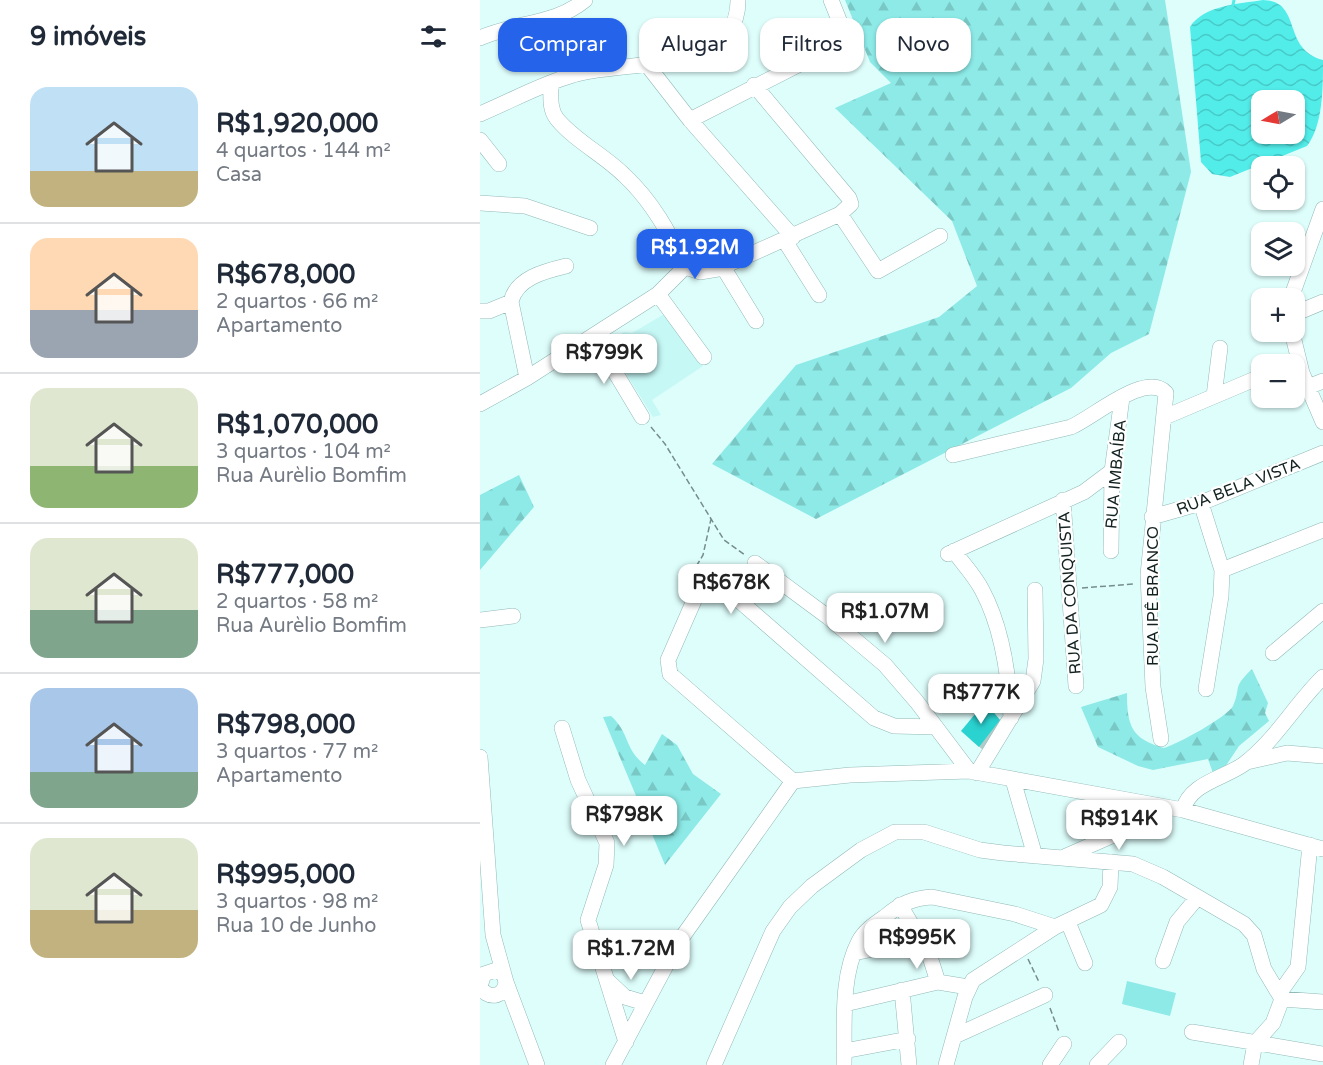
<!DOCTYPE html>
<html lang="pt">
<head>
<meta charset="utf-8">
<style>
	body { margin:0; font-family:"Varela Round",sans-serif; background:#f6f6f7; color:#1f2937; height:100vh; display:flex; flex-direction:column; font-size:22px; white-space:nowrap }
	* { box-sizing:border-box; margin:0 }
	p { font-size:20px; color:#747a83 }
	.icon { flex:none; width:33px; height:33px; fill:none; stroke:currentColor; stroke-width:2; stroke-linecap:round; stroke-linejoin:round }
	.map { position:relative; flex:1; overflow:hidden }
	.drawer { display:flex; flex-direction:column; background:#fff; width:480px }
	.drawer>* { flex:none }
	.top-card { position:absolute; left:18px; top:18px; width:570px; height:54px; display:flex; gap:12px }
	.needle { width:39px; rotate:260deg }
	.controls { position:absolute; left:771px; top:90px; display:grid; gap:12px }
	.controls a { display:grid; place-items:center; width:54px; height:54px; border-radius:12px; background:#fff; box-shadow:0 2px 4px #0004; font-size:30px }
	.price { position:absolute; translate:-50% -51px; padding:0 14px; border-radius:12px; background:#fff; color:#222; font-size:20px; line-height:39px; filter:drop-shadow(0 2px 3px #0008) }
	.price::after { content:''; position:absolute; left:50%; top:36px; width:18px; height:14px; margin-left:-9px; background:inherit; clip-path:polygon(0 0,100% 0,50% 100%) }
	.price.selected { background:#2563eb; color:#fff }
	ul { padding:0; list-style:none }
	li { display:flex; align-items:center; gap:18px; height:150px; padding:0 30px }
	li+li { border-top:2px solid #e0e1e3 }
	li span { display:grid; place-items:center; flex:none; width:168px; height:120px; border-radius:18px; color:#555 }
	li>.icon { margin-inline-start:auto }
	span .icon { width:72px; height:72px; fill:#fffc; stroke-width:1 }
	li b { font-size:26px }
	h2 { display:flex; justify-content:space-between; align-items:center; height:72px; padding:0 30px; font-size:26px }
	.pill { padding:0 21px; border-radius:18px; background:#fff; box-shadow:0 2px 4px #0004; font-size:21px; line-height:54px }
	.pill.selected { background:#2563eb; color:#fff }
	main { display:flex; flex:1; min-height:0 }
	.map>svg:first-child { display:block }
	.built { fill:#c6f8f6 }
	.forest { fill:url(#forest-firs) }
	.pitch { fill:#8deae7 }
	.water { fill:url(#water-waves); fill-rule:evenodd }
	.shadow { fill:#0003 }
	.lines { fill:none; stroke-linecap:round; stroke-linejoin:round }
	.stream { stroke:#52ece9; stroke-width:3 }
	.building { fill:#2ad2d0 }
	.minor-casing { stroke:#92b9b7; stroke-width:16 }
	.path { stroke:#768d8c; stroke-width:1.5; stroke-dasharray:6 3; stroke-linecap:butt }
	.minor { stroke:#fff; stroke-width:15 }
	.labels { text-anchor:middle; stroke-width:4.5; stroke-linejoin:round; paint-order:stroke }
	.street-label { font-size:16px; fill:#122120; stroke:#fff }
</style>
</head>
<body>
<main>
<section class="drawer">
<h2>9 imóveis<svg class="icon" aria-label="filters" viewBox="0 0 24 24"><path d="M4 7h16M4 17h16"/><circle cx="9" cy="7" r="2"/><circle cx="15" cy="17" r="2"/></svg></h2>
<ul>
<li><span style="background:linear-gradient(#bfe0f5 70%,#c2b280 0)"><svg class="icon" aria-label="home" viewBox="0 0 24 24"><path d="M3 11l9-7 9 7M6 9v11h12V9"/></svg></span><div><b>R$1,920,000</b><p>4 quartos · 144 m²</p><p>Casa</p></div></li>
<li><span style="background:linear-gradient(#ffd9b3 60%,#9aa5b1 0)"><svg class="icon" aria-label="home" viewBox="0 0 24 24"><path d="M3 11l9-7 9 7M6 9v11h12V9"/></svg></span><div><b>R$678,000</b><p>2 quartos · 66 m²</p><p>Apartamento</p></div></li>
<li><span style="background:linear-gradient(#dfe7d0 65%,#8fb573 0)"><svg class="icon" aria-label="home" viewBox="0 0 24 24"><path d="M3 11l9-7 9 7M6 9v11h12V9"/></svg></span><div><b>R$1,070,000</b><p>3 quartos · 104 m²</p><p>Rua Aurèlio Bomfim</p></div></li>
<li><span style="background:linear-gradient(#dfe7d0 60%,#7fa58c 0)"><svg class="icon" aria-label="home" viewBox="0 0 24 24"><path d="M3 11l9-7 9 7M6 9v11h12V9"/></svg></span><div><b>R$777,000</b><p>2 quartos · 58 m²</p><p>Rua Aurèlio Bomfim</p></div></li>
<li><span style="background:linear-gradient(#a9c7e8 70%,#7fa58c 0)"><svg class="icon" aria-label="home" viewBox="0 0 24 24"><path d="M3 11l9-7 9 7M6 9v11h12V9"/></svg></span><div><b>R$798,000</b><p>3 quartos · 77 m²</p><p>Apartamento</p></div></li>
<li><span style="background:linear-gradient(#dfe7d0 60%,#c2b280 0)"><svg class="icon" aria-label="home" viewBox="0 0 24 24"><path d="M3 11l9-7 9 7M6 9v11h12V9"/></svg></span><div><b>R$995,000</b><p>3 quartos · 98 m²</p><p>Rua 10 de Junho</p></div></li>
</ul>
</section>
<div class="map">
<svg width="843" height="1065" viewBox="0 0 843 1065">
	<defs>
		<pattern id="forest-firs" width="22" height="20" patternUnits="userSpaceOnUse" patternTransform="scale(1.5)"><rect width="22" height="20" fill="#8deae7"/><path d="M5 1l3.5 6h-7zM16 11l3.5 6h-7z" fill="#79c8c6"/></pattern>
		<pattern id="water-waves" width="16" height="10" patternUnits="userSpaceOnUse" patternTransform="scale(1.5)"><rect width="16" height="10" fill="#52ece9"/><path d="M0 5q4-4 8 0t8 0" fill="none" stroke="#46cac8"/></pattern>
	</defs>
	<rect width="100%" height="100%" fill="#defefc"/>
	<path class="built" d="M 186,313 L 190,315 L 223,366 L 172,400 L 181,415 L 173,417 L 127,343 L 144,332 L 152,333 Z"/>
	<path class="forest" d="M 365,0 L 685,0 L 711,172 L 669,334 L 631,353 L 591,388 L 336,519 L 232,464 L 316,365 L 459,317 L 497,286 L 472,221 L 355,108 L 411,83 L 390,62 Z
		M 39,475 L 54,507 L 0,570 L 0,495 Z
		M 772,669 L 788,703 L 785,713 L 789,721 L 759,746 L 745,767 L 734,776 L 728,759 L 673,770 L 658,766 L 618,747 L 601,707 L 647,693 C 647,725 651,739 684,748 C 698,744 747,717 753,706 C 762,686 751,689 772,669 Z
		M 131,716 C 150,733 144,749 165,765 L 182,734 L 197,745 L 213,774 L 241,794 L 185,865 L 123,717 Z"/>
	<path class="pitch" d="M 647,981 L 696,993 L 690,1016 L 642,1004 Z"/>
	<path class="water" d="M 783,0 C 823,1 801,49 843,60 C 843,89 843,125 827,146 L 750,177 L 732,174 L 721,162 L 710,27 C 724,5 759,4 783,0 ZM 782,100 L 814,100 L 814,134 L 782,134 Z"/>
	<path class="shadow" d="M 514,713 L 528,730 L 508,754 L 491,740 Z"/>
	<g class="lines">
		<path class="stream" d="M 753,5 L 754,0"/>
	</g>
	<path class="building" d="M 505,702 L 520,720 L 499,747 L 481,731 Z"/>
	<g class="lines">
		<g class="minor-casing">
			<path id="minor" d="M 0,38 C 35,22 75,25 105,0
				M 168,66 L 210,120 L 313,237
				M 0,114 C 31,101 61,84 93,75 C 140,60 259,75 258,0
				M 210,120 L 361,43 L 363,30 L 351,0
				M 0,140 L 19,164
				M 0,203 L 45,206 L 110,228
				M 360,214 L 398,271 L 460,236
				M 305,241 L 339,295
				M 205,267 L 220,272 L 238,269 L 360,214 L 371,204 L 369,198 L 274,85
				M 243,267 L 276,321
				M 178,294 L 224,357
				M 811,298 L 843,209
				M 31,302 C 36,278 65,271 86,266
				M 0,311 L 9,311 L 31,302 L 47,378
				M 814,314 L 843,302
				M 812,332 L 822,373 L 843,422
				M 114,337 L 162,417
				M 828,387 L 843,381
				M 734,396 L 740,348
				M 0,404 L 47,378 L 178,294 L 205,267 C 190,233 172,201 144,175 C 124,155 95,141 77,119 C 69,109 71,96 71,83
				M 685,417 L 782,376
				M 473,455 L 591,427 C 614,417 666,371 686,393 L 668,575 L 673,687 L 681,739
				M 583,500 L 596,686
				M 721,503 L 742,570 L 741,596 L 726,689
				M 672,517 L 721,503 L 843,453
				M 474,551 C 483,564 495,576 502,590 C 522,627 529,676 531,718
				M 631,551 L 632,471 L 642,398
				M 468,554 L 604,492 L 632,471
				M 275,563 L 348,617 L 405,665 L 437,702 L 489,771
				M 742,570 L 843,530
				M 0,620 L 33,616
				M 793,653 L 843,611
				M 82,728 L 98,780 L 127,843 L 126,865 L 108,920 L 146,1042
				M 0,757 L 13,935 L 26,982 C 24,998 7,1000 0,986 L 4,974 L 16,970 L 23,974
				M 767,762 L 807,753 L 843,756
				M 497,773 L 553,681 L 556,659 L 555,590
				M 533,780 L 555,856
				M 313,781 L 190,674 L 188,660 L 216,596 C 225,586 233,583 246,589 L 394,718 L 414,726 L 456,727
				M 703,810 C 710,783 743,779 764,764 C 795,741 816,703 843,677
				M 586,856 L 643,831 L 679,808
				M 420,905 L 449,954 L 458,982 L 488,987
				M 588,922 L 605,963
				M 374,953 L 441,939
				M 683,961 L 697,922 L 717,898
				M 128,981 L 145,997 L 165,1003
				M 26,982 L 57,1065
				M 422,990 L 429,1065
				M 799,994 L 818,967 L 830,845
				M 802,999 L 843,1002
				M 365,1004 L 458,982
				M 712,1032 L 843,1054
				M 475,1036 L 565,995
				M 364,1051 L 428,1039
				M 133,1065 L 198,943 L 313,781 L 370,775 L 489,771 L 703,810 L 843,849
				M 234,1065 L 293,931 L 310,907 L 332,886 L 381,850 L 415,832 L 444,832 L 500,850 L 523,853 L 653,864 L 683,877 L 764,924 L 774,935 L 784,969 L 802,999 L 793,1023 L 775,1043 L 771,1065
				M 364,1065 C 365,1025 360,977 379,941 C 385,930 396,923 406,916 C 420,904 433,898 452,897 L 535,914 L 575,927
				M 466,1065 L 485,997 L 493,980 L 575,927 L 621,905 L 630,887 L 631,862
				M 570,1065 L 584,1044
				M 617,1065 L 639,1042"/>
		</g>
		<path class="path" d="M 171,427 L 185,444 L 244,540 L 265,555
			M 207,587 L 205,574 L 217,565 L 223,555 L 231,519
			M 602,588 L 654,584
			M 548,959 L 559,982
			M 570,1008 L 579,1032"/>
		<use href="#minor" class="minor"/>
	</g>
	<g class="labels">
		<g class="street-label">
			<text transform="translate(635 474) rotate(-85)" y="6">RUA IMBAÍBA</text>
			<text transform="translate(758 486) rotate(-21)" y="6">RUA BELA VISTA</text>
			<text transform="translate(589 593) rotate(-94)" y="6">RUA DA CONQUISTA</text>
			<text transform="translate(672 596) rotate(-90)" y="6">RUA IPÊ BRANCO</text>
		</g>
	</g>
</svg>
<div class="controls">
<a><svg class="needle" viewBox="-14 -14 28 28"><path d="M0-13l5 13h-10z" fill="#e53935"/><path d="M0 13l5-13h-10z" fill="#747a83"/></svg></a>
<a><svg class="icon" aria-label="locate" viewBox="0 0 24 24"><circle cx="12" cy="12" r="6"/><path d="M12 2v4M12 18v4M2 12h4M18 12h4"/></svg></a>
<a><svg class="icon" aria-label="layers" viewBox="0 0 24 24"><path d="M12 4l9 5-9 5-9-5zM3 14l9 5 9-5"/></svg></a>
<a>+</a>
<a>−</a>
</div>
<b class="price selected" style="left:215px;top:280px">R$1.92M</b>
<b class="price" style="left:124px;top:385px">R$799K</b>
<b class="price" style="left:251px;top:615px">R$678K</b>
<b class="price" style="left:405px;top:644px">R$1.07M</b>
<b class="price" style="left:501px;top:725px">R$777K</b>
<b class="price" style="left:144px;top:847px">R$798K</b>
<b class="price" style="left:639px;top:851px">R$914K</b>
<b class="price" style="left:437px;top:970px">R$995K</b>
<b class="price" style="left:151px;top:981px">R$1.72M</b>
<div class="top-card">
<a class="pill selected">Comprar</a>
<a class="pill">Alugar</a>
<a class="pill">Filtros</a>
<a class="pill">Novo</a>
</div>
</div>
</main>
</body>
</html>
